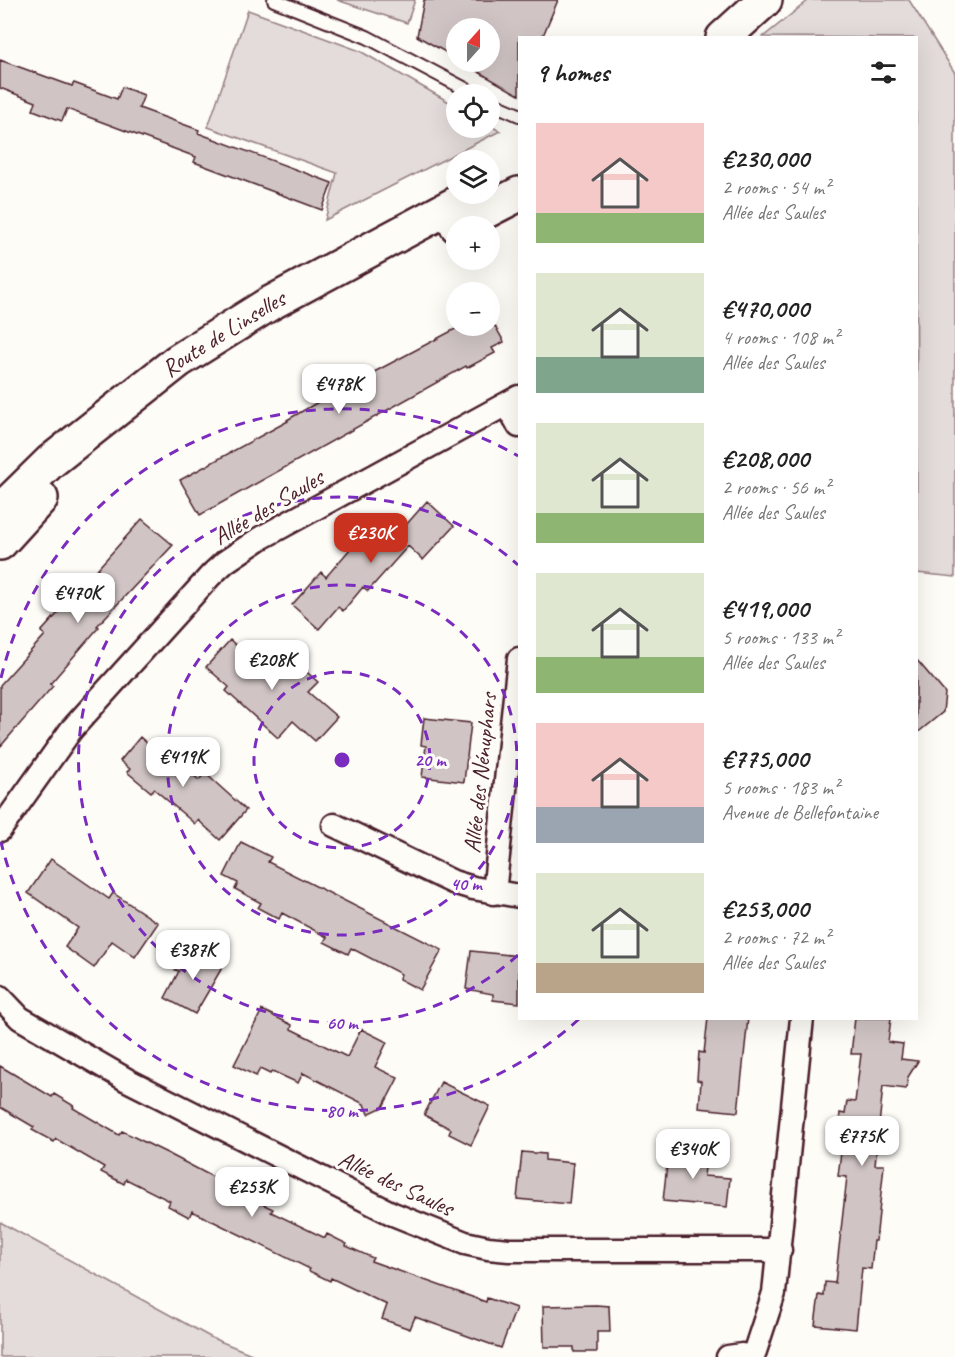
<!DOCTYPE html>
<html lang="en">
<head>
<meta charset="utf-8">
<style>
	body { margin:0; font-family:Caveat,sans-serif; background:#f2f2f2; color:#222; height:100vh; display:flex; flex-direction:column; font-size:22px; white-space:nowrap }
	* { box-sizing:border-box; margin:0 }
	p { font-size:20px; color:#767676 }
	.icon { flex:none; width:33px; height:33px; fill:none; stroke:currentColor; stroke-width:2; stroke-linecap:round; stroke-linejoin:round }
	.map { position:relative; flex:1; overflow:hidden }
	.drawer { position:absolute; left:518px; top:36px; width:400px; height:984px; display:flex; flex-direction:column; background:#fff; border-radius:0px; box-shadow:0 6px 24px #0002 }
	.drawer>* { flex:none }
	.needle { width:39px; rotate:21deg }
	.fabs { position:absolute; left:446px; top:18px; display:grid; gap:12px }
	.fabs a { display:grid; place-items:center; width:54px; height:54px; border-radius:50%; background:#fff; box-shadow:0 6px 24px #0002; font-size:30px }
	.price { position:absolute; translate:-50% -51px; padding:0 14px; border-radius:12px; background:#fff; color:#222; font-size:20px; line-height:39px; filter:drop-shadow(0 2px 3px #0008) }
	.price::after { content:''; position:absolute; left:50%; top:36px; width:18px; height:14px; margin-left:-9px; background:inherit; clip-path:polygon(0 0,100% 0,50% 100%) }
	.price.current { background:#c8321e; color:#fff }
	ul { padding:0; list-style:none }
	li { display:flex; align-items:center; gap:18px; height:150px; padding:0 18px }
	li span { display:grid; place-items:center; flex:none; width:168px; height:120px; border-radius:0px; color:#555 }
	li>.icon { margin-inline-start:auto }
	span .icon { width:72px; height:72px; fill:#fffc; stroke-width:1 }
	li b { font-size:26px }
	h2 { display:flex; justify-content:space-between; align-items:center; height:72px; padding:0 18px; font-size:26px }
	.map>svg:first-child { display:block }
	.green { fill:#e3dcda; stroke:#967e82; stroke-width:1.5 }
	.building { fill:#d0c5c4; stroke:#4a1f2b; stroke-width:1.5 }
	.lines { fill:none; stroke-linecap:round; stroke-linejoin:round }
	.lane-casing { stroke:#4a1f2b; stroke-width:16 }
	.street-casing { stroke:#4a1f2b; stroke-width:27 }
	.secondary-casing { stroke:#4a1f2b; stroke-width:38 }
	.lane { stroke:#fdfcf7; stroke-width:12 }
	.street { stroke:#fdfcf7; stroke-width:22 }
	.secondary { stroke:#fdfcf7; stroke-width:33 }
	.ring { fill:none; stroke:#7b2cbf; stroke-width:3; stroke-dasharray:10 8 }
	.labels { text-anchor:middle; stroke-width:6; stroke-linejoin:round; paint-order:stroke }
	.street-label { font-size:24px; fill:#4a1f2b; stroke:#fdfcf7 }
	.centre { fill:#7b2cbf; stroke:#fdfcf7; stroke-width:3 }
	.ring-label { font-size:18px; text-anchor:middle; font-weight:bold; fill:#7b2cbf; stroke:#fdfcf7; stroke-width:6; stroke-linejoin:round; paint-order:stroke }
</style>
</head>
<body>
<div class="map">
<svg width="955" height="1357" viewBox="0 0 955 1357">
	<rect width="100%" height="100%" fill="#fdfcf7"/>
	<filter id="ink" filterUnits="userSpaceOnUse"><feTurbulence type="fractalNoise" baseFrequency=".0167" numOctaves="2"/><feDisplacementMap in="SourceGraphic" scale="12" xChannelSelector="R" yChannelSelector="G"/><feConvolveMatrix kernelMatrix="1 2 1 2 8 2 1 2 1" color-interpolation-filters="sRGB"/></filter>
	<g filter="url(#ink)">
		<path class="green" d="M 337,0 L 415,0 L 407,23 Z
			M 809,0 L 909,0 L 955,73 L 955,577 L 917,573 L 916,38 L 763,37 Z
			M 248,10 L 360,51 L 456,106 L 456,128 L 489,128 L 489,125 L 500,131 L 325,220 L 337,173 L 208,127 Z
			M 0,1222 L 212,1338 L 259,1357 L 0,1357 Z"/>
		<path class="building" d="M 424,0 L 558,0 L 542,38 L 519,38 L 519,95 L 461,62 L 489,62 L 489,28 L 456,28 L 456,58 L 417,36 Z
			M 0,60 L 72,86 L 74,83 L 117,99 L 122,87 L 144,95 L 139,108 L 199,130 L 198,133 L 332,183 L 322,210 L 194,162 L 196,157 L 67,109 L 62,121 L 33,110 L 36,102 L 0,88 Z
			M 461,326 L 495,326 L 504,342 L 492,348 L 495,353 L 467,368 L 466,366 L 200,515 L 180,480 L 288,421 L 287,420 L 325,398 Z
			M 427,501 L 454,526 L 423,560 L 408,546 L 368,591 L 363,587 L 343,611 L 338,607 L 319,629 L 292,605 L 321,572 L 326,577 L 357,541 L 361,544 L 369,535 L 379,543 L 400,520 L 406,525 Z
			M 142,519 L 173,545 L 97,626 L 99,627 L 50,684 L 53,686 L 0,747 L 0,685 L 45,635 L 41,632 Z
			M 230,640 L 253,660 L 259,654 L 271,665 L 283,651 L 318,682 L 308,692 L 337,717 L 315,741 L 293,721 L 278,738 L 226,691 L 229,687 L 206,667 Z
			M 916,659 L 945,693 L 943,712 L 916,734 Z
			M 424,718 L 471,723 L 464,782 L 422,777 L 426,746 L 421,745 Z
			M 140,737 L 149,745 L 153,741 L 199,780 L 205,773 L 246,810 L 220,840 L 198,820 L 195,824 L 154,789 L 151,792 L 127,772 L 130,769 L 120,761 Z
			M 241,842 L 271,857 L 268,862 L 442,950 L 420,990 L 399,979 L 401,974 L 351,948 L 348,954 L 324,942 L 327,937 L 282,913 L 279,919 L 258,908 L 261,903 L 235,889 L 238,883 L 224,876 Z
			M 51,859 L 109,899 L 113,893 L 158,923 L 135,957 L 112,941 L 94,968 L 65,947 L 78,928 L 28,893 Z
			M 187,948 L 223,966 L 195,1014 L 165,998 L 179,971 L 175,970 Z
			M 471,951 L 519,956 L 519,1003 L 493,1000 L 493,994 L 466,989 Z
			M 262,1010 L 292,1025 L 291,1029 L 347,1057 L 361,1029 L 387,1042 L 375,1067 L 398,1078 L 383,1107 L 368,1114 L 364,1104 L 303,1073 L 298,1083 L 272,1071 L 270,1074 L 260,1069 L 256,1076 L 234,1065 Z
			M 708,1018 L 748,1018 L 738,1112 L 699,1108 L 701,1081 L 697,1080 L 699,1052 L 704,1053 Z
			M 855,1018 L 891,1018 L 888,1042 L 903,1044 L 901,1059 L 918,1061 L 908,1077 L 906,1089 L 883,1086 L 875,1165 L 884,1165 L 876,1241 L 874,1241 L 871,1269 L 862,1268 L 856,1329 L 815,1325 L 819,1295 L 824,1296 L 825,1282 L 835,1283 L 847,1177 L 838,1176 L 842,1144 L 837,1144 L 840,1113 L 845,1114 L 847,1101 L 855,1102 L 861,1054 L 851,1054 Z
			M 0,1066 L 52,1097 L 54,1094 L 74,1106 L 73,1108 L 119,1135 L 122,1131 L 169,1154 L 236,1189 L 235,1191 L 273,1209 L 271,1212 L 325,1238 L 327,1234 L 347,1244 L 346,1246 L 373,1258 L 371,1261 L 486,1302 L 487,1298 L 516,1308 L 501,1348 L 415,1317 L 410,1329 L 382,1319 L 387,1305 L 331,1278 L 330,1281 L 309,1271 L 310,1269 L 192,1211 L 189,1217 L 168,1206 L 170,1201 L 126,1179 L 124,1184 L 101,1172 L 104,1167 L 56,1139 L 54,1142 L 32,1130 L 34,1127 L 0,1107 Z
			M 441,1082 L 490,1106 L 471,1145 L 449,1134 L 451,1129 L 424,1115 Z
			M 669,1146 L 707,1151 L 704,1176 L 730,1178 L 727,1207 L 663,1201 Z
			M 522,1152 L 545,1154 L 545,1160 L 573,1163 L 569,1204 L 517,1199 Z
			M 596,1305 L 609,1306 L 610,1332 L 597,1332 L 597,1352 L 574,1352 L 574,1347 L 544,1347 L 543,1306 Z"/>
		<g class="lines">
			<g class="lane-casing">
				<path id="lane" d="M 274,0 L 367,37 L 475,94
					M 489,102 L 519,115"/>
			</g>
			<g class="street-casing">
				<path id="street" d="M 507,404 L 519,426
					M 334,825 L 453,882 L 473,888 L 519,896
					M 0,830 L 71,730 L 211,575 L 225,562 L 259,539 L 519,397
					M 494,893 L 519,659
					M 0,997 L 20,1018 L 127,1080 L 393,1214 L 465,1243 L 488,1248 L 509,1250 L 780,1250
					M 728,1357 L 742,1355 L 753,1357
					M 753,1357 L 774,1293 L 802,1018"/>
			</g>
			<g class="secondary-casing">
				<g id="secondary">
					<path d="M 723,38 L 765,0"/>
					<path d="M 457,226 L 519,194"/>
					<path id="s1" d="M 0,511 L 50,462 L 178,361 L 269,304 L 474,194"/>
					<path d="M 0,543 L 41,498"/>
				</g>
			</g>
			<use href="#lane" class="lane"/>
			<use href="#street" class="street"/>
			<use href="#secondary" class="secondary"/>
		</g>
	</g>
	<g class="ring">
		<circle cx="342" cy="760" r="88"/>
		<circle cx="342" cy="760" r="175"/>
		<path d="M518 955A263 263 0 1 1 518 565"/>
		<path d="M579 1019A351 351 0 0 1 1 842M1 678A351 351 0 0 1 518 456"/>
	</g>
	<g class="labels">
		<g class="street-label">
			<text dy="8" stroke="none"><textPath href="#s1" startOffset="286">Route de Linselles</textPath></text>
			<text transform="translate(268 507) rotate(-31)" y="8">Allée des Saules</text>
			<text transform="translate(480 773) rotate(-84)" y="8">Allée des Nénuphars</text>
			<text transform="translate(396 1183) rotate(25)" y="8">Allée des Saules</text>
		</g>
	</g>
	<circle cx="342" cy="760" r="9" class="centre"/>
	<g class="ring-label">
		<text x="430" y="766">20 m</text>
		<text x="466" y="890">40 m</text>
		<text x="342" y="1029">60 m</text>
		<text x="342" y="1117">80 m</text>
	</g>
</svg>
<div class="fabs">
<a><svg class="needle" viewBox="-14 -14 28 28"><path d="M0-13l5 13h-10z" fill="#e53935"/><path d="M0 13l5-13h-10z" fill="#767676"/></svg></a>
<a><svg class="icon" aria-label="locate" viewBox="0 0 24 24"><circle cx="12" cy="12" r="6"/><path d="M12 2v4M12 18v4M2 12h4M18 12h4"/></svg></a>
<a><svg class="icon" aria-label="layers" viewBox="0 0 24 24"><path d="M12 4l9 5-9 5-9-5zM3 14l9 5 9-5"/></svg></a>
<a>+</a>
<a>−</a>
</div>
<b class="price" style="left:339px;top:415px">€478K</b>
<b class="price current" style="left:371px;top:564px">€230K</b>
<b class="price" style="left:78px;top:624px">€470K</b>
<b class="price" style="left:272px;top:691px">€208K</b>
<b class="price" style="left:183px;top:788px">€419K</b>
<b class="price" style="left:193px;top:981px">€387K</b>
<b class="price" style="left:862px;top:1167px">€775K</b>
<b class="price" style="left:693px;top:1180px">€340K</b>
<b class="price" style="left:252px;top:1218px">€253K</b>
<section class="drawer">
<h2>9 homes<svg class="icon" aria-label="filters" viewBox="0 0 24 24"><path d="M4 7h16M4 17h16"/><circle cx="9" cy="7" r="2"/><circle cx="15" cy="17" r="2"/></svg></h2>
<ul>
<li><span style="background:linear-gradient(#f6c9c9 75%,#8fb573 0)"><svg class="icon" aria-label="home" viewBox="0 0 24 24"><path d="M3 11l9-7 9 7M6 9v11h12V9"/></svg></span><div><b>€230,000</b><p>2 rooms · 54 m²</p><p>Allée des Saules</p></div></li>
<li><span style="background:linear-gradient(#dfe7d0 70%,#7fa58c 0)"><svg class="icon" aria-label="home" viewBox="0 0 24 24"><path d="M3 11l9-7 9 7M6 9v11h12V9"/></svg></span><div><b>€470,000</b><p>4 rooms · 108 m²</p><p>Allée des Saules</p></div></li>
<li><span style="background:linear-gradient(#dfe7d0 75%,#8fb573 0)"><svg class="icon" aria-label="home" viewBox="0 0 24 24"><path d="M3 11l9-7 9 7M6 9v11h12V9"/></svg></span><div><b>€208,000</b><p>2 rooms · 56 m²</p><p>Allée des Saules</p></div></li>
<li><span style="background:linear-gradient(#dfe7d0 70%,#8fb573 0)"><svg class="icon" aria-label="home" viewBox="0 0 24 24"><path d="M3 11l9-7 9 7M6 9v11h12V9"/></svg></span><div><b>€419,000</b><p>5 rooms · 133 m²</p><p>Allée des Saules</p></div></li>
<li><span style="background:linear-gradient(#f6c9c9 70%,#9aa5b1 0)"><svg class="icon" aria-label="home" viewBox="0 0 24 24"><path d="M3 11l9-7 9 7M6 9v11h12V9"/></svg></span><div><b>€775,000</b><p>5 rooms · 183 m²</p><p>Avenue de Bellefontaine</p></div></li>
<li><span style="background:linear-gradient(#dfe7d0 75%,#b9a48a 0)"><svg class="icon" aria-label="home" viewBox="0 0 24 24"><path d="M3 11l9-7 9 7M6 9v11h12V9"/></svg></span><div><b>€253,000</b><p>2 rooms · 72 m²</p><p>Allée des Saules</p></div></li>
</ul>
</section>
</div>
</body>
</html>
